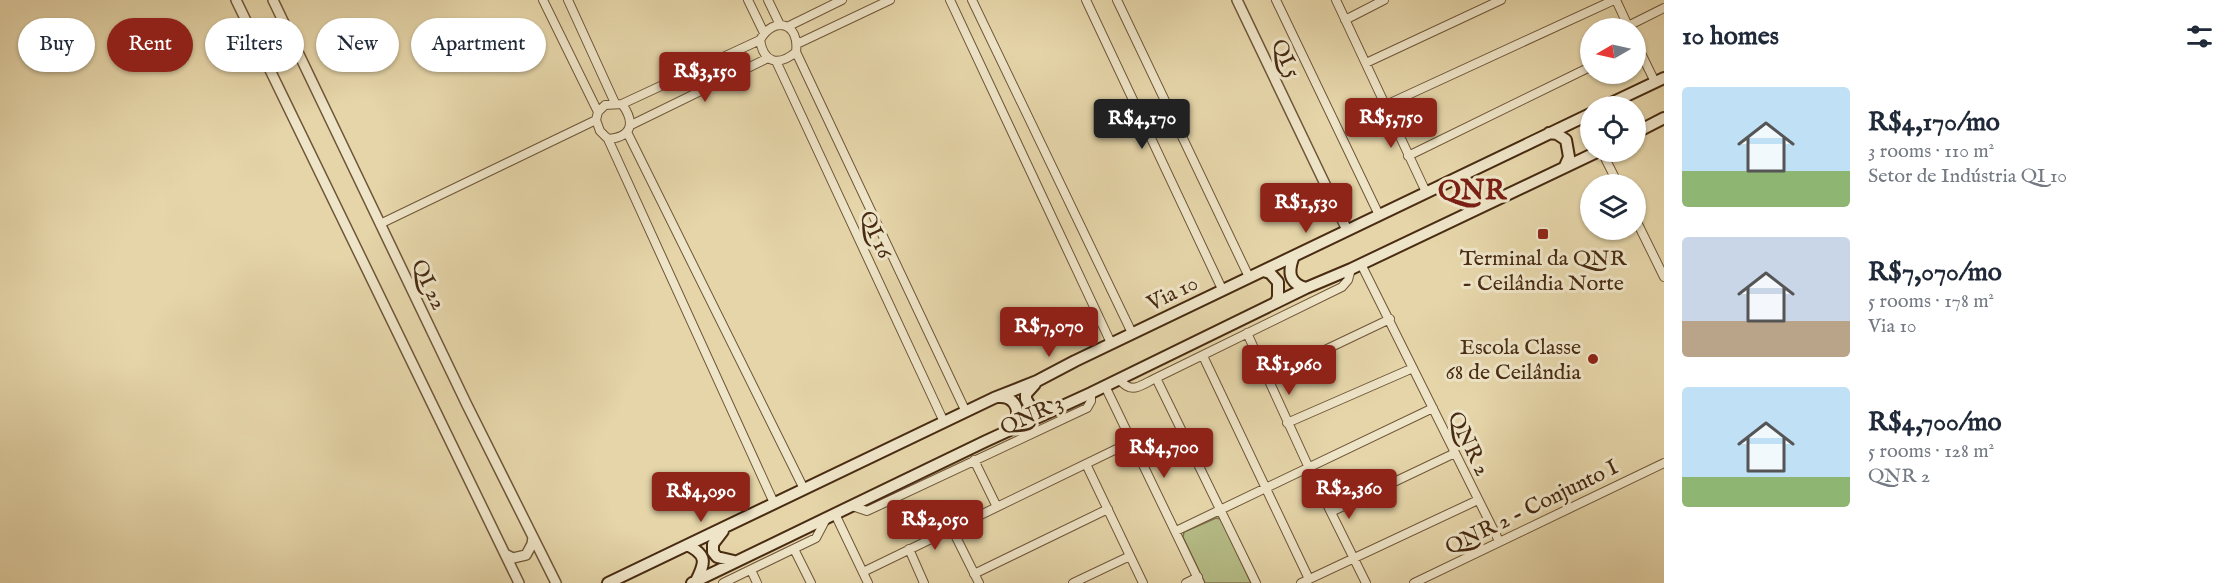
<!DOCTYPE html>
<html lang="en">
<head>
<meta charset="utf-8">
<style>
	body { margin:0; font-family:"IM FELL English",serif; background:#f2f2f3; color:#1f2937; height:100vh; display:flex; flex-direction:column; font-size:22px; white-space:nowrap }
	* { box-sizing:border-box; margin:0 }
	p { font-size:20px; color:#747a83 }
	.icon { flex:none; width:33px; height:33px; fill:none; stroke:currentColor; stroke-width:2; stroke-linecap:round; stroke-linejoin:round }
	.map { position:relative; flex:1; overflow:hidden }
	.sheet { display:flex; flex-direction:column; background:#fff; width:570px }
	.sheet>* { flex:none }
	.hud { position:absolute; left:18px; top:18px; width:570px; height:54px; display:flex; gap:12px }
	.needle { width:39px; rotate:261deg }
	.controls { position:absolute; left:1580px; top:18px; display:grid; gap:12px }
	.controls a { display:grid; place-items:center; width:66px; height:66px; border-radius:50%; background:#fff; box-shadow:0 2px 4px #0004; font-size:30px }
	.price { position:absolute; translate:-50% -51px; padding:0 14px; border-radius:6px; background:#8f2418; color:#fff; font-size:20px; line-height:39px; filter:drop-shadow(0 2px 3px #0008) }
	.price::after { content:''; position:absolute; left:50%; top:36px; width:18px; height:14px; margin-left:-9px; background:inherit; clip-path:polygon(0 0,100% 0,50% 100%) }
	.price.active { background:#222; color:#fff }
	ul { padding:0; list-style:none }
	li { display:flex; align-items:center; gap:18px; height:150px; padding:0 18px }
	li span { display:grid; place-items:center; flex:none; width:168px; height:120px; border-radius:6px; color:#555 }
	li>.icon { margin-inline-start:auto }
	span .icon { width:72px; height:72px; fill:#fffc; stroke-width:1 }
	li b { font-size:26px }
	h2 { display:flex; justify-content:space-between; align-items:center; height:72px; padding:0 18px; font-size:26px }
	.tag { padding:0 21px; border-radius:27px; background:#fff; box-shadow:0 2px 4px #0004; font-size:21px; line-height:54px }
	.tag.active { background:#8f2418; color:#fff }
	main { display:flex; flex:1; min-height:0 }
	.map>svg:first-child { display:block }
	.green { fill:#b6bd87; stroke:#7f744c; stroke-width:1.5 }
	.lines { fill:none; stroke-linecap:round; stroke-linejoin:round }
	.minor-casing { stroke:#6f5638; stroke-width:10 }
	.tertiary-casing { stroke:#6f5638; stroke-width:12 }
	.secondary-casing { stroke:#482b12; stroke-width:14 }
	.minor { stroke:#eee4c7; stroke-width:8 }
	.tertiary { stroke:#eee4c7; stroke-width:9 }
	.secondary { stroke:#eee4c7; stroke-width:10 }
	.poi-dot { fill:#8f2418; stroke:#eee4c7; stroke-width:2 }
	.labels { text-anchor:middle; stroke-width:6; stroke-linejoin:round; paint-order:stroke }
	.street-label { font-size:22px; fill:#482b12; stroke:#eee4c7 }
	.poi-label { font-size:22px; fill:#482b12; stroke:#eee4c7 }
	.district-label { font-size:28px; font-weight:bold; fill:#7a1f14; stroke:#eee4c7 }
</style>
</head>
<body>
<main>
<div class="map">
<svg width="1664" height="583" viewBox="0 0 1664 583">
	<rect width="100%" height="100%" fill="#e5d5a9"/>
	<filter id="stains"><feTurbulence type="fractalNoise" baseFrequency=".00333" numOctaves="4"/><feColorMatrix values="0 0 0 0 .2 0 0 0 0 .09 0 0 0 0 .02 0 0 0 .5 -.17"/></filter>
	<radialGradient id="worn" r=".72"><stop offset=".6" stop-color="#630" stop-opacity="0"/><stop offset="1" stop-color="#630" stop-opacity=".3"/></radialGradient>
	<path class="green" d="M 1216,518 L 1221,519 L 1251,583 L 1205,583 L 1183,537 L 1184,532 Z"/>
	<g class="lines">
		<g class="minor-casing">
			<path id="minor" d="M 543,0 L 598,112
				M 568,0 L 615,103
				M 748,0 L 764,33
				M 768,0 L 780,25
				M 950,0 L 1111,343
				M 972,0 L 1132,333
				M 1086,0 L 1222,289
				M 1117,0 L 1249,277
				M 1276,0 L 1379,215
				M 1336,0 L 1426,192
				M 1616,0 L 1629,28
				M 1345,20 L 1384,0
				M 789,26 L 842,0
				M 1628,26 L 1664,8
				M 1635,41 L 1655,82
				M 797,44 L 890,0
				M 796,52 L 966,412
				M 776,61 L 944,422
				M 1366,63 L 1501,0
				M 622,104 L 760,40 C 774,15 800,23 796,52 C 779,66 764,64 760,40
				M 1386,105 L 1614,0
				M 631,125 L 768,58
				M 627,132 L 804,489
				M 608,139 L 774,503
				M 1602,152 L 1618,184
				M 1408,156 L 1590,67
				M 1635,218 L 1664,277
				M 380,224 L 596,120 L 598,112 L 605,105 L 622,104 C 635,122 633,137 608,139 L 600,131 L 596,120
				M 1361,264 L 1499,541
				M 1247,333 L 1309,468 L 1366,583
				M 1203,356 L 1309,579
				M 1156,378 L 1256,583
				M 1266,378 L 1390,319
				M 1119,379 C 1132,395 1139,386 1156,378 L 1342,287 L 1348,280 L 1351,269
				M 1105,386 L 1200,583
				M 1287,423 L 1413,368
				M 974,460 L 997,507
				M 1086,464 L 1143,583
				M 852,506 L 867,511 L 1087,408 L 1091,401 L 1091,393
				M 1331,512 L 1455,453
				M 835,514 L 868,583
				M 952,529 L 979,583
				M 1176,531 L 1433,408
				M 794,549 L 811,583
				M 909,549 L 924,583
				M 751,570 L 757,583
				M 863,572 L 1131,442
				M 974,574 L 1108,509
				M 723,583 L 816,538 L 826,519
				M 1073,583 L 1130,556
				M 1186,583 L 1198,577
				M 1301,583 L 1478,500
				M 1414,583 L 1664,463"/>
		</g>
		<g class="tertiary-casing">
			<path id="tertiary" d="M 236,0 L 519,583
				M 273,0 L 467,405 L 556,583
				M 1237,0 L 1347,230
				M 505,554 L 513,558 L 526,555 L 532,544 L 533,537"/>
		</g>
		<g class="secondary-casing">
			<path id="secondary" d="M 1605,106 L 1664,78
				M 1590,115 L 1587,124 L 1590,137
				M 1549,133 L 1557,134 L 1566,140 L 1569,157 L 1565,166
				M 1635,133 L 1664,118
				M 1294,256 C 1288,271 1288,283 1306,288
				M 1263,271 L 1270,273 L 1278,282 L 1278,297 L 1276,302
				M 1035,384 L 1026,394 L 1026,399 L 1031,408 L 1049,408
				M 999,397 C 1012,396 1020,407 1016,419 L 1006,428
				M 723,531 L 713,544 L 713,552 L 717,557 L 734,561
				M 687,545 C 708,555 705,563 696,581
				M 608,583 L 994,398 L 1037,381 L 1075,361 L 1590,114
				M 692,583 L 986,441 L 1091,393 L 1306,288 L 1351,269 L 1597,152"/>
		</g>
		<use href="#minor" class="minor"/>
		<use href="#tertiary" class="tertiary"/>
		<use href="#secondary" class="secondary"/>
	</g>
	<g class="poi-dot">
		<rect x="1537" y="228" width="12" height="12" rx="3"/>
		<circle cx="1593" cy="359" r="6"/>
	</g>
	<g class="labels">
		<g class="street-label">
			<text transform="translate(1287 58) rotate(65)" y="8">QI 5</text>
			<text transform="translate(877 234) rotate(65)" y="8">QI 16</text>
			<text transform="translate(430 284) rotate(64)" y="8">QI 22</text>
			<text transform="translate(1172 292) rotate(-26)" y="8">Via 10</text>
			<text transform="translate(1031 414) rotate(-25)" y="8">QNR 3</text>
			<text transform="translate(1470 443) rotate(64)" y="8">QNR 2</text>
			<text transform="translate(1531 506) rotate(-26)" y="8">QNR 2 - Conjunto I</text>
		</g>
		<g class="poi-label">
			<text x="1543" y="265">Terminal da QNR<tspan x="1543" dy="25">- Ceilândia Norte</tspan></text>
			<text x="1581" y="354" text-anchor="end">Escola Classe<tspan x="1581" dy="25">68 de Ceilândia</tspan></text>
		</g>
		<g class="district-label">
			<text x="1472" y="199">QNR</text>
		</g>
	</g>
	<rect width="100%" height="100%" filter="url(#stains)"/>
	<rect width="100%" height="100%" fill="url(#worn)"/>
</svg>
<div class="controls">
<a><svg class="needle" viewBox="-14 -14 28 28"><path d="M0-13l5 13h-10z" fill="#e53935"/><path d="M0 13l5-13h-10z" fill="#747a83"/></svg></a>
<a><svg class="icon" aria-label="locate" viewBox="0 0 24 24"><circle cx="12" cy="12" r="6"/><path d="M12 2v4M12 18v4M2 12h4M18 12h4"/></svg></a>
<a><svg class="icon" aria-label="layers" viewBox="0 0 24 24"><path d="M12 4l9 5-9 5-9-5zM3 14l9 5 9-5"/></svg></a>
</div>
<b class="price" style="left:705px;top:103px">R$3,150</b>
<b class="price" style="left:1391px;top:149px">R$5,750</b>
<b class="price active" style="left:1142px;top:150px">R$4,170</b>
<b class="price" style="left:1306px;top:234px">R$1,530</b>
<b class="price" style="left:1049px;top:358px">R$7,070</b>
<b class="price" style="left:1289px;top:396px">R$1,960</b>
<b class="price" style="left:1164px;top:479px">R$4,700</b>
<b class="price" style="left:1349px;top:520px">R$2,360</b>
<b class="price" style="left:701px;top:523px">R$4,090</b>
<b class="price" style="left:935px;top:551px">R$2,050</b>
<div class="hud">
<a class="tag">Buy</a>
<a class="tag active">Rent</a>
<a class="tag">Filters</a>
<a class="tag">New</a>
<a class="tag">Apartment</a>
</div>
</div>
<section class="sheet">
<h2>10 homes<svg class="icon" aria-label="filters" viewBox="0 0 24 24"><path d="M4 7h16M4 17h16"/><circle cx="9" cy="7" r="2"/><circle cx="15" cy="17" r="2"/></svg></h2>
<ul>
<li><span style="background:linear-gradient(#bfe0f5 70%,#8fb573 0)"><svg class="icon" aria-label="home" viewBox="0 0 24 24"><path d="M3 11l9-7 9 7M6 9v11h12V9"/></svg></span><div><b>R$4,170/mo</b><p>3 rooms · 110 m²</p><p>Setor de Indústria QI 10</p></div></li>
<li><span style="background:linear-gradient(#c9d6e8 70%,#b9a48a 0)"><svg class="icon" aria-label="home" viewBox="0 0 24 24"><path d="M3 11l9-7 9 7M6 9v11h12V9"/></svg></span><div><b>R$7,070/mo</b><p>5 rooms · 178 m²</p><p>Via 10</p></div></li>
<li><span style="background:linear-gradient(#bfe0f5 75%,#8fb573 0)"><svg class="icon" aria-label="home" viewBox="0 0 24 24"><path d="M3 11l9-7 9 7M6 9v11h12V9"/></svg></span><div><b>R$4,700/mo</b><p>5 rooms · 128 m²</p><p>QNR 2</p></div></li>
</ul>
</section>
</main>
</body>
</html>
